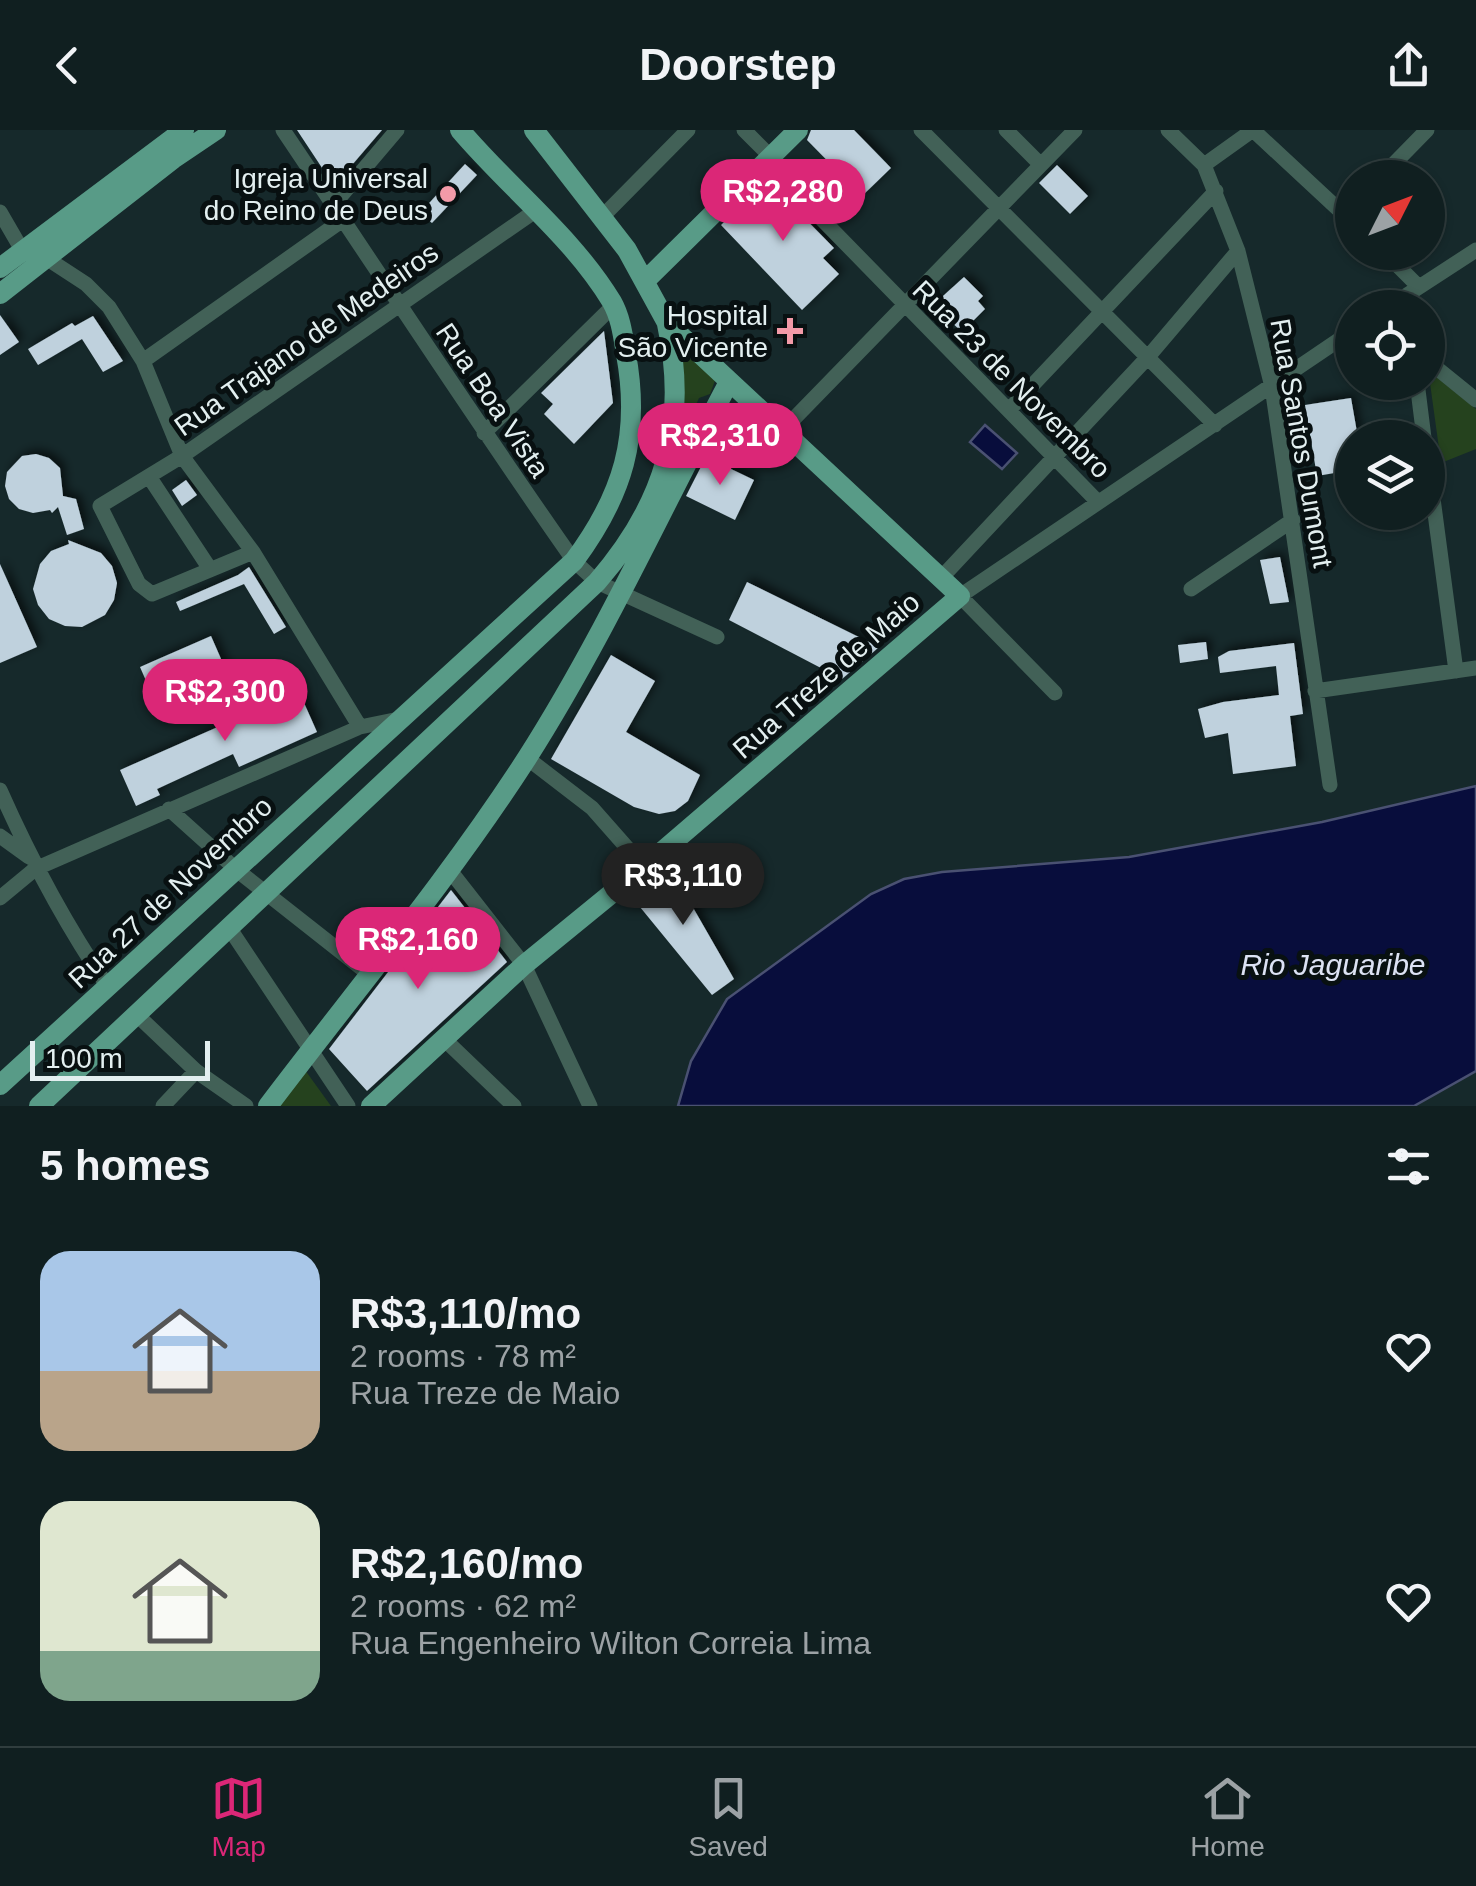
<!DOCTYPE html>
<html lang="en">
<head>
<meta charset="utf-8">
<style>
	body { margin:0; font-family:Arial,sans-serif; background:#1e2c2d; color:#f1f3f6; height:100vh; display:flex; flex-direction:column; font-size:38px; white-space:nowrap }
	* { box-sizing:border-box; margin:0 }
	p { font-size:32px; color:#9ca2a5 }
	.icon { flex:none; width:55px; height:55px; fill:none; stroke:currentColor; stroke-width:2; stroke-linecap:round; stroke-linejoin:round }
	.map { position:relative; height:976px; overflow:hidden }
	.side { display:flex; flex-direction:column; background:#101f20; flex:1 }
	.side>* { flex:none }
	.needle { width:65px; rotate:48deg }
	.controls { position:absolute; left:1335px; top:30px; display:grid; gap:20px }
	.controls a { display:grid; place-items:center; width:110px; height:110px; border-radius:50%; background:#101f20; box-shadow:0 2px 8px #0004,0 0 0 2px #303d3e; font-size:50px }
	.scale { position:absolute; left:30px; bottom:25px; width:180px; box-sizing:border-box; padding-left:10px; border:5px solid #e3eff0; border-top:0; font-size:28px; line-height:35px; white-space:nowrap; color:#e3eff0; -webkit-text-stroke:8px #081011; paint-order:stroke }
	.price { position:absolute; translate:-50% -85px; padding:0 22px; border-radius:35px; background:#db2777; color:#fff; font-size:32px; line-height:65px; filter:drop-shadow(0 2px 5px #0008) }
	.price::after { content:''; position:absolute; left:50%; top:60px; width:30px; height:22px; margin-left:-15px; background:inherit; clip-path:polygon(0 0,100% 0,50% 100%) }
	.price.current { background:#222; color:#fff }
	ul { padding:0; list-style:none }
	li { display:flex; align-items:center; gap:30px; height:250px; padding:0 40px }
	li span { display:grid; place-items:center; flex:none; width:280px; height:200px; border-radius:30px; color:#555 }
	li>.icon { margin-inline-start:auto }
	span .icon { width:120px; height:120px; fill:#fffc; stroke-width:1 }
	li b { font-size:42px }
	h2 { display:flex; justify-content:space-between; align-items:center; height:120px; padding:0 40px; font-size:42px }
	header { display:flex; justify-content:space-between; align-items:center; height:130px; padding:0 40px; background:#101f20; font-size:45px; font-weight:700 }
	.dock { display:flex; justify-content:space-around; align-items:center; height:140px; border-top:2px solid #303d3e; background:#101f20; font-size:28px; color:#9ca2a5 }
	.dock a { display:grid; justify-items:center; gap:5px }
	.dock .current { color:#db2777 }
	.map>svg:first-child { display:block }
	.green { fill:#25421e }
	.water { fill:#080d3c; stroke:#4a5172; stroke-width:2.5 }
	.building { fill:#bfd1dd; filter:url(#shadow) }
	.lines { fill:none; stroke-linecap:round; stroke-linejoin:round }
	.minor { stroke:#426157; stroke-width:15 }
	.major { stroke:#589b87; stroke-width:20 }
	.poi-dot { fill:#f39aa8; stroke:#081011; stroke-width:4 }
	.labels { text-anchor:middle; stroke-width:10; stroke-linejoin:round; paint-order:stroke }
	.poi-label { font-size:28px; fill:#e3eff0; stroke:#081011; text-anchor:end }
	.street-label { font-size:28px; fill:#e3eff0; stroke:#081011 }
	.water-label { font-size:30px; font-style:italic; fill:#dce2f3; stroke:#081011 }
</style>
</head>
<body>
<header><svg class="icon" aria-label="back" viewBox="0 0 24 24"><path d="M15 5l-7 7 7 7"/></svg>Doorstep<svg class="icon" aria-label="share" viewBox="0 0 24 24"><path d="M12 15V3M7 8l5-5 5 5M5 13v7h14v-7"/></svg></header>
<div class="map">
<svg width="1476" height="976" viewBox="0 0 1476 976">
	<defs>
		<filter id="shadow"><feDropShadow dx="4.5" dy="-4.5" stdDeviation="5" flood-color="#0009"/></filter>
	</defs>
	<rect width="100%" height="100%" fill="#16292b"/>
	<path class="green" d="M 686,225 L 716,248 L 710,264 L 699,268 L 681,309 L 685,316 L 658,377 L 682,230 Z
		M 1429,246 L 1435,246 L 1476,279 L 1476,319 L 1441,333 Z
		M 305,940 L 331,976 L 277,976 Z"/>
	<path class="water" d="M 985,295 L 1017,323 L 1002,339 L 970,312 Z
		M 1476,656 L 1476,941 L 1414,976 L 678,976 L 691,931 L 727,869 L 871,764 L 904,749 L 942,742 L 1129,727 L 1322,692 Z"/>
	<path class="building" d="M 297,0 L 382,0 L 334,56 Z
		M 811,0 L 854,0 L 891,38 L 862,66 L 807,10 Z
		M 465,34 L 477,45 L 432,93 L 420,83 Z
		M 1057,35 L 1088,66 L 1070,84 L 1039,53 Z
		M 767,50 L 834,118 L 823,128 L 839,144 L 802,180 L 721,95 Z
		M 964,147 L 983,166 L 978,171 L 985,179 L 962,202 L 933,175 Z
		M 0,185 L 19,212 L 0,225 Z
		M 93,186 L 123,231 L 103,242 L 82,209 L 38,235 L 28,219 L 72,193 L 75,196 Z
		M 604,201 L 613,273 L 574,314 L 544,284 L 553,274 L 541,263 Z
		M 1351,268 L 1358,308 L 1352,308 L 1352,340 L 1317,346 L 1305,275 Z
		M 36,324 L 49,328 L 60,338 L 63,366 L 76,369 L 84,399 L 67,405 L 58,377 L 52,383 L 50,380 L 33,383 L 19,379 L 9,369 L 5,356 L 7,342 L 22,326 Z
		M 706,327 L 754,350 L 735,390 L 686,366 Z
		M 186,350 L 197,365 L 182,376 L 172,360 Z
		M 68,410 L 101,423 L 112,436 L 117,453 L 114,470 L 105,485 L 82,497 L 65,496 L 49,489 L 38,475 L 33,459 L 40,434 L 51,421 L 69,414 Z
		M 1280,427 L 1289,472 L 1270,474 L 1260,430 Z
		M 0,434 L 37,517 L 0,533 Z
		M 249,437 L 286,497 L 274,504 L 244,454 L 180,481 L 176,472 L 238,445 Z
		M 747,452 L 879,517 L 842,549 L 729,490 Z
		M 211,506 L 235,561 L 164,592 L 140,537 Z
		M 1206,512 L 1208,529 L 1180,533 L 1178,515 Z
		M 1294,513 L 1303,584 L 1290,586 L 1296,636 L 1233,644 L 1228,603 L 1205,608 L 1198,579 L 1223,572 L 1279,565 L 1276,536 L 1220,543 L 1218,527 L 1229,521 Z
		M 611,525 L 655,551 L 626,602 L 700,645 L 688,671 L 675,681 L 659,684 L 634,677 L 551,629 Z
		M 296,555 L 317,602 L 239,637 L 233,624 L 157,659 L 160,665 L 136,676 L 120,640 L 220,596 L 218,591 Z
		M 668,734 L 734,849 L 712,865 L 631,766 Z
		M 451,760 L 507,832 L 367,961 L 329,919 Z"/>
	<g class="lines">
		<path class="minor" d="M 283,0 C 380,144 474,289 574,431 L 597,452 L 717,507
			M 744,0 L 771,27
			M 921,0 L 1215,295
			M 1006,0 L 1041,35
			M 1168,0 L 1204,35 L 1238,121 L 1272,257 L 1330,655
			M 1253,0 L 1352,92
			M 766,32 L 1098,372
			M 1204,35 L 1253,0
			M 1380,48 L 1427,0
			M 335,73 L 397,0
			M 0,82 L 22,120
			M 603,86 L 688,0
			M 1384,122 L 1418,156
			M 40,124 L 86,154 L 109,177 L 143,231 L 182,326 L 253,422 L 360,597
			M 1387,178 L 1476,120
			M 143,231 L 344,89
			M 1428,231 L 1476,270
			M 1417,252 L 1424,308
			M 1009,280 L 1216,61
			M 783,300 L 1075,0
			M 484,303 L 614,175
			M 1428,331 L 1456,541
			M 150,348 L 210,439
			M 253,422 L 152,464 L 139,454 L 100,376 L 182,326 L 538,79
			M 942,447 L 1148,227 L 1238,121
			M 1191,459 L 1293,390
			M 1315,561 L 1476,538
			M 1055,563 L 960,466 L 1352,201
			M 527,628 L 592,678 L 644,737
			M 0,660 C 31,730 65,794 108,857
			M 169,679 L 238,741 L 369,844
			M 0,706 L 29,727
			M 448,738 L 524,835 L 590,976
			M 0,768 L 35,739 L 360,597 L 399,589
			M 228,796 L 348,976
			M 136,884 L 196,941 L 246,976
			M 444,909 L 514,976
			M 163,976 L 196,941"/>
		<path class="major" d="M 0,138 L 184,0
			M 646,150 L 798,0
			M 0,164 L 173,29 L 216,0
			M 0,955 L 574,431 C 623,365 641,306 626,224 C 623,206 621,188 612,172 C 572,106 509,58 460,0
			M 39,976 L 597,452 C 664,375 689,295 667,194
			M 268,976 C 355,861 449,749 527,628 C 604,507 662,378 729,252
			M 371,976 L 524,835 L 644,737 L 960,466 L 667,193 L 627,120 L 534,0"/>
	</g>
	<g class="poi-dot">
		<circle cx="448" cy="64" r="10"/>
		<path d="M785 186h10v10h10v10h-10v10h-10v-10h-10v-10h10z"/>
	</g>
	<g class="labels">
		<g class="poi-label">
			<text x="428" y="58">Igreja Universal<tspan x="428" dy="32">do Reino de Deus</tspan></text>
			<text x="768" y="195">Hospital<tspan x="768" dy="32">São Vicente</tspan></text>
		</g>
		<g class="street-label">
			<text transform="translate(306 209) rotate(-35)" y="10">Rua Trajano de Medeiros</text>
			<text transform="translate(1012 249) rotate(45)" y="10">Rua 23 de Novembro</text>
			<text transform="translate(493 270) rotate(56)" y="10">Rua Boa Vista</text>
			<text transform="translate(1302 313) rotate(80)" y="10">Rua Santos Dumont</text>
			<text transform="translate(826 545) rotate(-41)" y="10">Rua Treze de Maio</text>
			<text transform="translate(170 762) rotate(-43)" y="10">Rua 27 de Novembro</text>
		</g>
		<g class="water-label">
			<text x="1333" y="845">Rio Jaguaribe</text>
		</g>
	</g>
</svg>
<div class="controls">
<a><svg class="needle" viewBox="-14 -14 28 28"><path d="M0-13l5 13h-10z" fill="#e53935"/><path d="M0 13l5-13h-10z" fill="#9ca2a5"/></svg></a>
<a><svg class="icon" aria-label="locate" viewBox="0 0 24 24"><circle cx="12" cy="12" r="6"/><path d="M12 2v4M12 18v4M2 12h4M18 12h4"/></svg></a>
<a><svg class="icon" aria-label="layers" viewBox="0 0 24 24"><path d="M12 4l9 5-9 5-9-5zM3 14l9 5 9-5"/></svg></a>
</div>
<div class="scale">100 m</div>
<b class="price" style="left:783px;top:114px">R$2,280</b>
<b class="price" style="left:720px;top:358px">R$2,310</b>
<b class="price" style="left:225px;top:614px">R$2,300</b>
<b class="price current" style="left:683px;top:798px">R$3,110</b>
<b class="price" style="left:418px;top:862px">R$2,160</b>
</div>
<section class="side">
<h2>5 homes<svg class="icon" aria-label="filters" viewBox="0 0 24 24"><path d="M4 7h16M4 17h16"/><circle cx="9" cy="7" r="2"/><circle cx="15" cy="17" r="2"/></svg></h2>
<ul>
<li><span style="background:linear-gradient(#a9c7e8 60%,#b9a48a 0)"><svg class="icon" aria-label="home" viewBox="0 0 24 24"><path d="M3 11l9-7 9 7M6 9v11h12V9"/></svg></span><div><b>R$3,110/mo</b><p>2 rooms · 78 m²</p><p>Rua Treze de Maio</p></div><svg class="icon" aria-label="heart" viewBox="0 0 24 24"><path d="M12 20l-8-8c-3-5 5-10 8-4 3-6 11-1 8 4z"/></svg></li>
<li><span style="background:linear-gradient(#dfe7d0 75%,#7fa58c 0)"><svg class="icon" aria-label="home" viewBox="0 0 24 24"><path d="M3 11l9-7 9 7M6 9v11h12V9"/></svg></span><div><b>R$2,160/mo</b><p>2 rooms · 62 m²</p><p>Rua Engenheiro Wilton Correia Lima</p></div><svg class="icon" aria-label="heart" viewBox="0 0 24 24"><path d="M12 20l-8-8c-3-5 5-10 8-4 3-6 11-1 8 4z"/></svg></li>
</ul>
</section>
<nav class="dock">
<a class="current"><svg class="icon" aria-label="map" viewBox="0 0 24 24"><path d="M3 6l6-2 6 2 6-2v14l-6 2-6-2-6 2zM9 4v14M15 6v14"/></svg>Map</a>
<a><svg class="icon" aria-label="saved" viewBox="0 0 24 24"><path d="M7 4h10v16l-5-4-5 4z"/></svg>Saved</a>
<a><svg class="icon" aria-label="home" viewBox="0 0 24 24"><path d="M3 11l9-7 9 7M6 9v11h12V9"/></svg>Home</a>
</nav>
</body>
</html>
